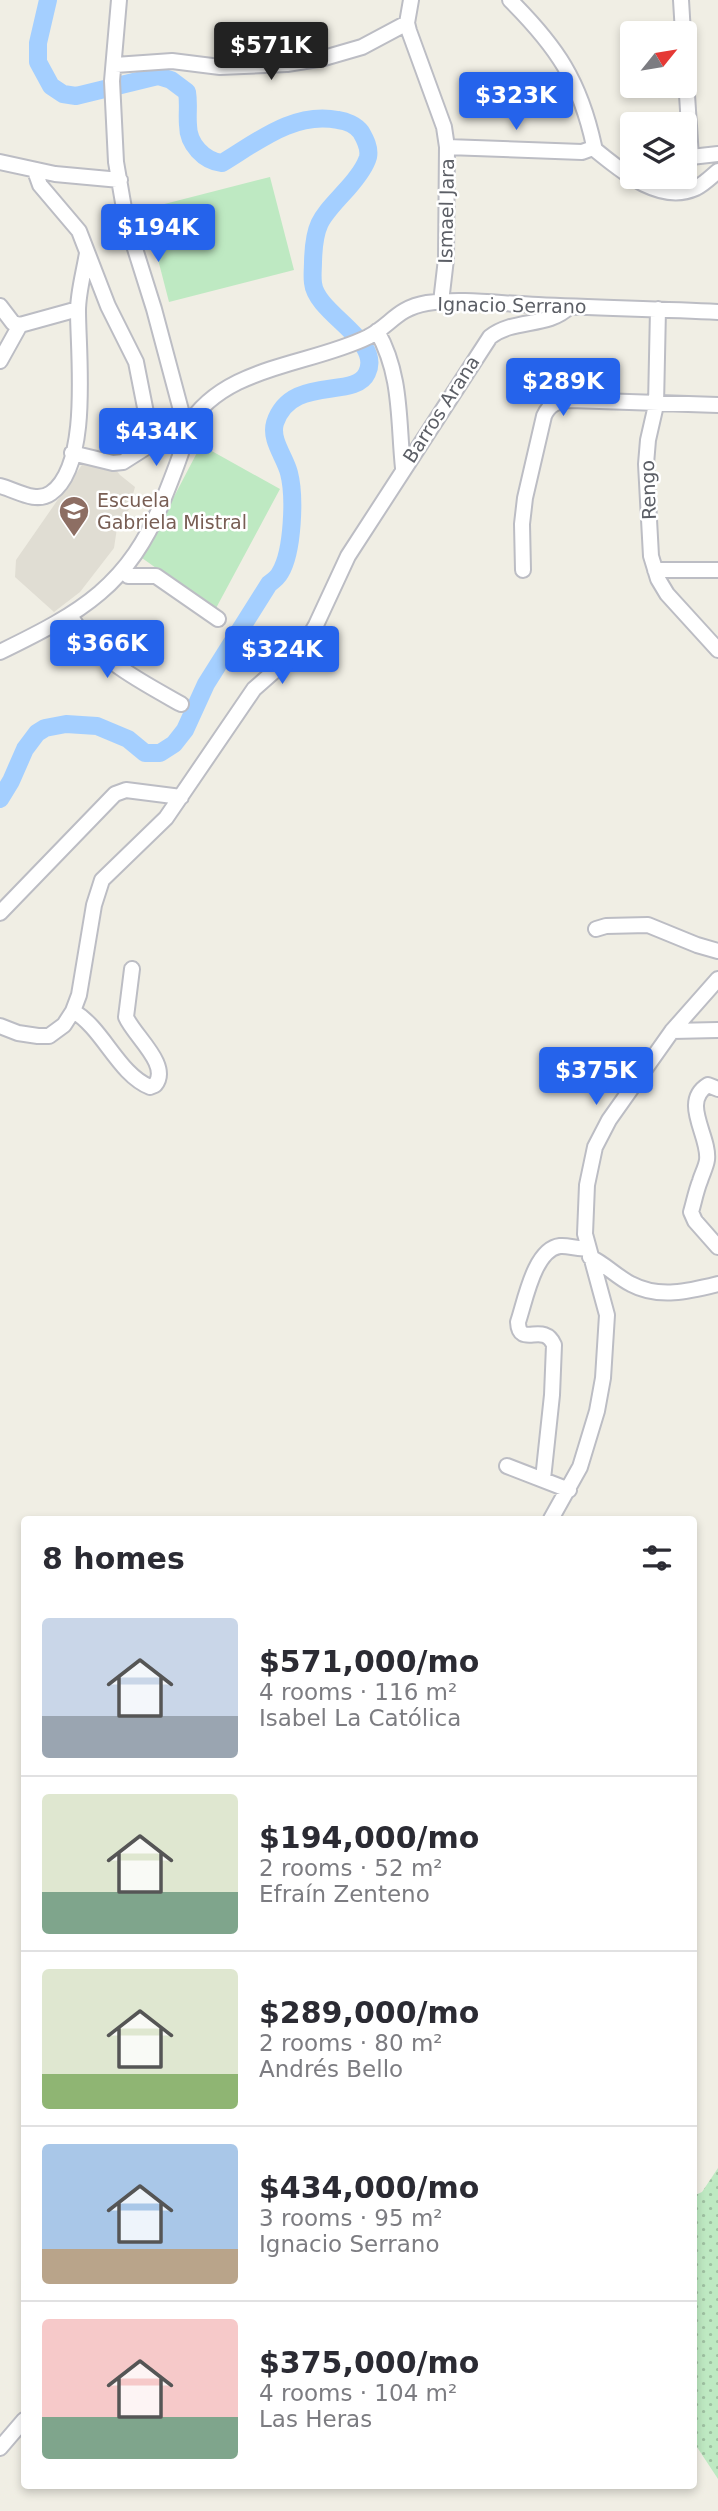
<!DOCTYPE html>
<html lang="en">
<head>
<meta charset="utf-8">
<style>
	body { margin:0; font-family:"DejaVu Sans",sans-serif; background:#f2f2f3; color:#2b2b33; height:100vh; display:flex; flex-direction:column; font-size:26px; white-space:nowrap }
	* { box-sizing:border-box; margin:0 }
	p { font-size:23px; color:#7c7c81 }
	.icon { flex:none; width:38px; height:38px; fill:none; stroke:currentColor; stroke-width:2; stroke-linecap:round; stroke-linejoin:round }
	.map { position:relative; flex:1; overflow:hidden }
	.panel { position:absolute; left:21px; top:1516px; width:676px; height:973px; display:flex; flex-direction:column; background:#fff; border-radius:7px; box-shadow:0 4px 10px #0003 }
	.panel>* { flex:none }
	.needle { width:46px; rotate:60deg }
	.buttons { position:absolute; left:620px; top:21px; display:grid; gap:14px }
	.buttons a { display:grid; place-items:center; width:77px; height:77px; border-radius:7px; background:#fff; box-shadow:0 4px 10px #0003; font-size:35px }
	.price { position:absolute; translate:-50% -60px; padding:0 16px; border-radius:7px; background:#2563eb; color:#fff; font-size:23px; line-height:46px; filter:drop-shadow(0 2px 4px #0008) }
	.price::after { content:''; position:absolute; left:50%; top:42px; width:21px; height:16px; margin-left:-10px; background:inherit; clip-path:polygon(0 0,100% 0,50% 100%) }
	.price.current { background:#222; color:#fff }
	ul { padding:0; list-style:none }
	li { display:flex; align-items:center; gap:21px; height:175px; padding:0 21px }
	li+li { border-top:2px solid #e1e1e2 }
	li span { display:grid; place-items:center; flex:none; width:196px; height:140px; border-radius:7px; color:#555 }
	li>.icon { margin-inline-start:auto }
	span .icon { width:84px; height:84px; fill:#fffc; stroke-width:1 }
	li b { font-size:30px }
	h2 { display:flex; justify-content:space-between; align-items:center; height:84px; padding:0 21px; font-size:30px }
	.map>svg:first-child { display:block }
	.education { fill:#e0ddd3 }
	.park { fill:url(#park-dots) }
	.pitch { fill:#bee9c2 }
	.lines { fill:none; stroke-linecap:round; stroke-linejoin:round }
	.river { stroke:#a4cfff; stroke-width:18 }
	.minor-casing { stroke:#bcbdc4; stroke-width:18 }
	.minor { stroke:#fff; stroke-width:14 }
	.labels { text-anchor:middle; stroke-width:5; stroke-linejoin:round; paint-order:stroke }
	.street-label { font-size:19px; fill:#5c5f66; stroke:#fff }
	.education-label { font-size:19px; fill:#785e54; stroke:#fff; text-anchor:start }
</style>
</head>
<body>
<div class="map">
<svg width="718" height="2511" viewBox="0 0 718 2511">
	<defs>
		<pattern id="park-dots" width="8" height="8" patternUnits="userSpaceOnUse" patternTransform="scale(1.75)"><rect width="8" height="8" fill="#bee9c2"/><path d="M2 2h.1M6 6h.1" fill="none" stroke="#9ec0a1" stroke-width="1.8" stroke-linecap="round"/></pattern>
	</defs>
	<rect width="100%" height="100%" fill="#f0eee4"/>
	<path class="education" d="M 84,462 L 113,466 L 120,475 L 135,487 L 129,509 L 117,528 L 114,548 L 80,592 L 54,612 L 15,577 L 16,560 Z"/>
	<path class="park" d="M 718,2168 L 718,2479 L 693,2441 L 693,2196 L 702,2192 Z"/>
	<path class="pitch" d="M 270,177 L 294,270 L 169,302 L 145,209 Z
		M 201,445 L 280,489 L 215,610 L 142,558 Z"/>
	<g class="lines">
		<path class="river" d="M 0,799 L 11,781 L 25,749 L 37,733 L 45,728 L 66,724 L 97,726 L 128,739 L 145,753 L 160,753 L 174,744 L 185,730 L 206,684 L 269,584 C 273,581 278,577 280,573 C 293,552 295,496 289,473 C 285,457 270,440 275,423 C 291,374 355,400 367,373 C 383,340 316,314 313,283 C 312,276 313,268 313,262 C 314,221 322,217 348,188 C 355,180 365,168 368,157 C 370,148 365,139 361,132 C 356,125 346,121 338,120 C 294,111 257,142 222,163 C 204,161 188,144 188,125 C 187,113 189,104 187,92 L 171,80 L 158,76 L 76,96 L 63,94 L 51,86 L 38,62 L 38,43 L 48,0"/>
		<g class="minor-casing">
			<path id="minor" d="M 411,0 L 407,23 L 409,31 L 444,127 L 447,147 L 446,259 L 441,302
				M 510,0 C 557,47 580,81 594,146 L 593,148
				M 681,0 L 683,33
				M 684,48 L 691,157 L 718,154
				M 115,65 L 172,61 L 220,67 L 287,64 L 324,58 L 362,47 L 407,23
				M 447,147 L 582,152 L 593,148
				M 593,148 C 619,169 659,205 696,188 C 704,184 711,177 718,171
				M 0,162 L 55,174 L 120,180
				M 35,171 L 40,185 L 79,231 L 108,306 L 136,362 L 152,443
				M 0,306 L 13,323 L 20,325
				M 658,309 L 656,405 L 648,440 L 646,464 L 651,556 L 658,579 L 667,594 L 718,650
				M 20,325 L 78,309
				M 377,331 C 402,375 398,420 403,468
				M 0,361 L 20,325
				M 72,453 L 113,463 L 123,462 L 167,434 L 186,429 L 154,309 L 126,220 L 116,162 L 112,81 L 119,0
				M 0,486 C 16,490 36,504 51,493 C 91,465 78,354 78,311 C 78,292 84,272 87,253
				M 523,570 L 522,524 L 525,498 L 544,416 C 549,404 558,401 570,400 L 718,405
				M 655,570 L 718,570
				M 124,571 L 128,576 L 156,576 L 218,619
				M 70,615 C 94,658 140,681 181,704
				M 0,652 C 82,612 129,586 164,498 C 170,483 176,468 181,453 C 183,445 183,434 187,427 C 224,365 309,366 368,337 C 391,325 397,308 427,303 C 463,298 502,304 538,305 C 598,308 658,309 718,312
				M 0,913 L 115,794 L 126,790 L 181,797
				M 596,929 L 606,926 L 648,925 L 697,945 L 718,951
				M 73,1011 C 103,1028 118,1074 150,1087 L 155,1085 C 171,1065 134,1036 126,1017 L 132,969
				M 0,1026 L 18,1033 L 38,1036 L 49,1036 L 64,1025 L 73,1011 L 79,995 L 94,905 L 102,880 L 166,818 L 254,689 L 305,644 L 316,625 L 348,556 L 490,337 C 514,318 548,328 569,307
				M 672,1031 L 718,1030
				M 718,1089 L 708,1085 C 680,1102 710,1136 707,1160 C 706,1167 702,1174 700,1181 C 696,1191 694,1202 691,1212 L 695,1221 L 718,1247
				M 590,1257 C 605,1264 617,1277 631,1284 C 659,1299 690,1291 718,1284
				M 507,1466 L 569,1490
				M 543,1479 L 552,1395 L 554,1345 C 544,1321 519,1349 518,1322 C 525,1302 534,1249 560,1246 C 569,1245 578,1250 588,1248
				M 551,1519 L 580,1467 L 597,1411 L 603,1378 L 607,1315 L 585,1234 L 587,1185 L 595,1147 L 609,1120 L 672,1031 L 718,979
				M 0,2448 L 24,2420"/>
		</g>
		<use href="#minor" class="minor"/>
	</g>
	<defs>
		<g id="school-pin" transform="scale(1.575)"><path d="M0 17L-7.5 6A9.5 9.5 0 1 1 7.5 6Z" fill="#8d6e63" stroke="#fff"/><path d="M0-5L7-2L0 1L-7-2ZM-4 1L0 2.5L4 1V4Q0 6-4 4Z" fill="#fff"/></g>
	</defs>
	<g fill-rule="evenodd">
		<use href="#school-pin" x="74" y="511"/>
	</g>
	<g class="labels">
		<g class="street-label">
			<text transform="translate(446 211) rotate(-89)" y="7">Ismael Jara</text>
			<text transform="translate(512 305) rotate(1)" y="7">Ignacio Serrano</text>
			<text transform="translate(441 409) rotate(-57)" y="7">Barros Arana</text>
			<text transform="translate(648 490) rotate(-92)" y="7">Rengo</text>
		</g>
		<g class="education-label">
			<text x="97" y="507">Escuela<tspan x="97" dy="22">Gabriela Mistral</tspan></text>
		</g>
	</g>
</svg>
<div class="buttons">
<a><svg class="needle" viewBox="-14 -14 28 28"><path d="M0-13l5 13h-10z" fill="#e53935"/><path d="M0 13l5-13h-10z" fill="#7c7c81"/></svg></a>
<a><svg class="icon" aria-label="layers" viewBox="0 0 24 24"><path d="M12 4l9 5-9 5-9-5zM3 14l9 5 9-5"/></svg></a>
</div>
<b class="price current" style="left:271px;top:82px">$571K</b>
<b class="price" style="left:516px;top:132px">$323K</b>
<b class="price" style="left:158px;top:264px">$194K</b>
<b class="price" style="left:563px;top:418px">$289K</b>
<b class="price" style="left:156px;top:468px">$434K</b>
<b class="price" style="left:107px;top:680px">$366K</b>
<b class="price" style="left:282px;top:686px">$324K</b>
<b class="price" style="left:596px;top:1107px">$375K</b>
<section class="panel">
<h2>8 homes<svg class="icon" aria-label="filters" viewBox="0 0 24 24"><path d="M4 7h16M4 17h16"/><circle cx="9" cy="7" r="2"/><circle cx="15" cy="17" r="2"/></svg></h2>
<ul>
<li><span style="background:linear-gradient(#c9d6e8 70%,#9aa5b1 0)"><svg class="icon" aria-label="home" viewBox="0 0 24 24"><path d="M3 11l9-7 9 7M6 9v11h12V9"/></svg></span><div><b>$571,000/mo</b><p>4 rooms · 116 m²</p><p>Isabel La Católica</p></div></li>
<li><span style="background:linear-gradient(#dfe7d0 70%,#7fa58c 0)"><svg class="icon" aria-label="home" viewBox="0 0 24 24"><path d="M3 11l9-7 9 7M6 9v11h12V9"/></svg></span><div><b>$194,000/mo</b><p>2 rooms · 52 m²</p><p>Efraín Zenteno</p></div></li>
<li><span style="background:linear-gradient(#dfe7d0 75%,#8fb573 0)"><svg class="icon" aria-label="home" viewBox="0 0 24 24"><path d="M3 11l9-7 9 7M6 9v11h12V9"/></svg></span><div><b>$289,000/mo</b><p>2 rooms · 80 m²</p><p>Andrés Bello</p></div></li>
<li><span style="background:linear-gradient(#a9c7e8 75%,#b9a48a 0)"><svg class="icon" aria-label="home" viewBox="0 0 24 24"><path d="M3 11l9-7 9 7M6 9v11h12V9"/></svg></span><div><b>$434,000/mo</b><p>3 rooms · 95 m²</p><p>Ignacio Serrano</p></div></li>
<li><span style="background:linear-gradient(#f6c9c9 70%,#7fa58c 0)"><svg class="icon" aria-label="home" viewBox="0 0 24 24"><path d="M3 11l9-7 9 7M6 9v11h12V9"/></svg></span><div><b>$375,000/mo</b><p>4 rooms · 104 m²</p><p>Las Heras</p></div></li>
</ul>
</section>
</div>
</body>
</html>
